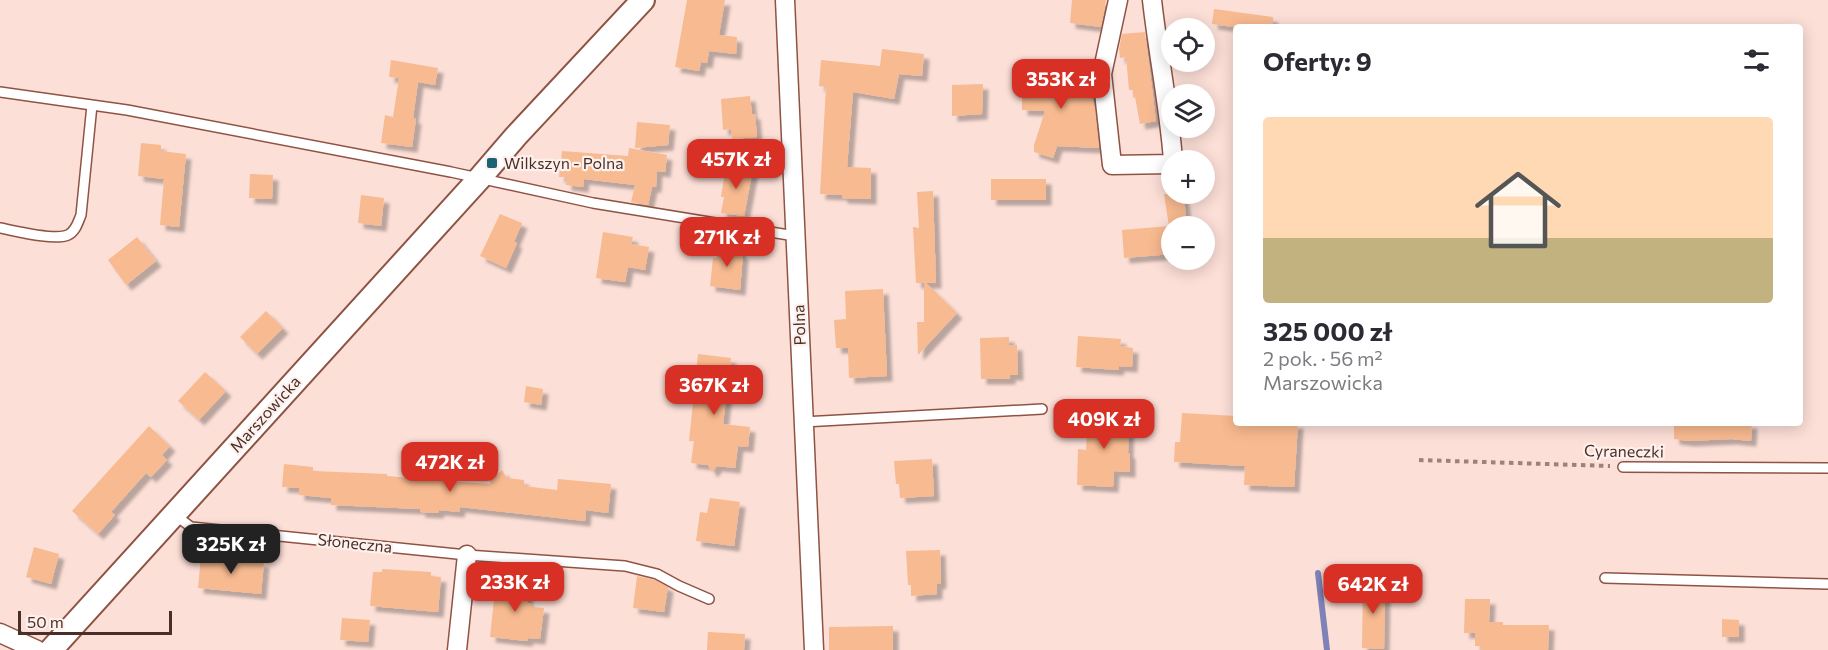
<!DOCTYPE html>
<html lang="pl">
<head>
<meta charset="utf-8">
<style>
	body { margin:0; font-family:Commissioner,sans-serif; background:#f7f7f7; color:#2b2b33; height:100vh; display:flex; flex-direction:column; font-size:22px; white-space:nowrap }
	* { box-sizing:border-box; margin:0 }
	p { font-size:20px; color:#7c7c81 }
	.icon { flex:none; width:33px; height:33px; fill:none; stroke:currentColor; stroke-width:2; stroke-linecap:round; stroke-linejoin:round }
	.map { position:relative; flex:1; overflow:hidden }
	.panel { position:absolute; left:1233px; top:24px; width:570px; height:402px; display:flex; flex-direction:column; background:#fff; border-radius:6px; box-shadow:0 3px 15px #0003 }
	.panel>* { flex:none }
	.buttons { position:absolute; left:1161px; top:18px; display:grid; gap:12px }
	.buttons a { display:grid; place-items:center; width:54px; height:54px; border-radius:50%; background:#fff; box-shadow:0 3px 15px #0003; font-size:30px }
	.scale { position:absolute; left:18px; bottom:15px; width:154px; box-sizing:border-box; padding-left:6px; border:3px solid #4a2f28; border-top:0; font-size:16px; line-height:21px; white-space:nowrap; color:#4a2f28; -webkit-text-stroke:4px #fef0ec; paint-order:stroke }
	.price { position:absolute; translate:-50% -51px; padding:0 14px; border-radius:12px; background:#d93025; color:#fff; font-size:20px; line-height:39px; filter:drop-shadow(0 2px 3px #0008) }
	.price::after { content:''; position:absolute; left:50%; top:36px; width:18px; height:14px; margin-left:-9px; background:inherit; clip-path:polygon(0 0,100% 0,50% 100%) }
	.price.active { background:#222; color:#fff }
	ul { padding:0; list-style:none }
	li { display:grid; align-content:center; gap:12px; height:318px; padding:0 30px }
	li+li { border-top:2px solid #e1e1e2 }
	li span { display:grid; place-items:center; height:186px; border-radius:6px; color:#555 }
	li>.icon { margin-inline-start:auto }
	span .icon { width:108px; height:108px; fill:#fffc; stroke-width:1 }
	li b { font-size:26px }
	h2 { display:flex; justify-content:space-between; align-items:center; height:72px; padding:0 30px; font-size:26px }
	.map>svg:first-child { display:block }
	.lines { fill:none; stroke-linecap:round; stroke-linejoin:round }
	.stream { stroke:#7e82b6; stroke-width:6 }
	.building { fill:#f8ba90; filter:url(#shadow) }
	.service-casing { stroke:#8f5344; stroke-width:12 }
	.minor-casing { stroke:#8f5344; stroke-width:21 }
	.tertiary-casing { stroke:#8f5344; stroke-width:26 }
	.path { stroke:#9d817a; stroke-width:4; stroke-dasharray:4.5 4.5; stroke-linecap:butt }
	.service { stroke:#fff; stroke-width:9 }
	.minor { stroke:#fff; stroke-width:18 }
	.tertiary { stroke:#fff; stroke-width:22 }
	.poi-dot { fill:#1b6372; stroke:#fef0ec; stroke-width:2 }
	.labels { text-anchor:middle; stroke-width:4.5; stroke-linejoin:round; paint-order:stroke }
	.poi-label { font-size:16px; fill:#4a2f28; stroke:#fef0ec; text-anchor:start }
	.street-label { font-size:16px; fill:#4a2f28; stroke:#fef0ec }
</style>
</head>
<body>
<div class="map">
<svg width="1828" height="650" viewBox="0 0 1828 650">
	<defs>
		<filter id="shadow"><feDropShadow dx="5.5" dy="5.5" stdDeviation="1.5" flood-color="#0004"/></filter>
	</defs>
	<rect width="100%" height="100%" fill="#fcdfd7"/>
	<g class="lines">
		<path class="stream" d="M 1318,573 L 1327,650"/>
	</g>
	<path class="building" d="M 687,0 L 725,0 L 719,35 L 737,37 L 736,54 L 709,51 L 707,63 L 701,62 L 699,71 L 675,67 Z
		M 1072,0 L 1106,0 L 1101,27 L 1070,23 Z
		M 1214,9 L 1273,17 L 1273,27 L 1233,27 L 1212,24 Z
		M 1145,32 L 1156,121 L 1140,124 L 1135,97 L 1133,98 L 1133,90 L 1129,90 L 1126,57 L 1120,58 L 1119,49 L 1122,34 Z
		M 882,49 L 924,54 L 922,76 L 899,74 L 894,99 L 853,92 L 847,167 L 871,168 L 871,199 L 842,198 L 842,195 L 820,194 L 826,87 L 819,86 L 821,60 L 880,66 Z
		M 391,60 L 438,68 L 435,85 L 418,82 L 413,118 L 416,119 L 412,147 L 381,143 L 385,115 L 393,117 L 399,78 L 389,77 Z
		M 1022,71 L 1091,73 L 1091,95 L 1095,110 L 1099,148 L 1057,146 L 1053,158 L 1034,152 L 1034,145 L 1045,111 L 1022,110 Z
		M 983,84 L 982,114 L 952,116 L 952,85 Z
		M 750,96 L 752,114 L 755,114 L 757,137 L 732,139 L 731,129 L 723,130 L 721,99 Z
		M 637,122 L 670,125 L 668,145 L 635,148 Z
		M 141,143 L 161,145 L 161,151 L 186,154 L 179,227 L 160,225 L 164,179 L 138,176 Z
		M 629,148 L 667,155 L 665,172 L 657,171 L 656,187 L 652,187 L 648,205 L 631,202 L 635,185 L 584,179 L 583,187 L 566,185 L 567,177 L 559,177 L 562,151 L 628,156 Z
		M 726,164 L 753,169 L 744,216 L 721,213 L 724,197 L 721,197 Z
		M 250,174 L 273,175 L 272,199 L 249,198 Z
		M 991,179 L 1046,179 L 1046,200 L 991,200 Z
		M 933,191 L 936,283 L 926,283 L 957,313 L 918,355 L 917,322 L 924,322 L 924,283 L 916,283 L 913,227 L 919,228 L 917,192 Z
		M 1164,194 L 1183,194 L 1185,207 L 1186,226 L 1172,226 L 1172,254 L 1124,258 L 1122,230 L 1169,226 Z
		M 361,195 L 384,198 L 381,226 L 358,223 Z
		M 500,214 L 522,223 L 514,242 L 517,243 L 506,268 L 480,256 Z
		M 603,232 L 633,237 L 631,244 L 649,247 L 645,270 L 628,267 L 625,282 L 596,278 Z
		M 137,237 L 156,261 L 126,285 L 108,260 Z
		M 718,246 L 740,248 L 740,253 L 743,254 L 740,290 L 710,286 L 713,258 L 717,258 Z
		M 883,289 L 887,376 L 849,378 L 848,348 L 836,348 L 834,320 L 846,319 L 845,291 Z
		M 266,311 L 283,328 L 257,354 L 240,337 Z
		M 1078,336 L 1121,339 L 1120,346 L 1133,348 L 1132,367 L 1119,366 L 1118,370 L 1076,367 Z
		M 1009,337 L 1009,345 L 1017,345 L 1018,375 L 1010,375 L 1010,379 L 981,379 L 980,338 Z
		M 698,354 L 731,358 L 723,424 L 750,427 L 748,447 L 738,446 L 735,468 L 717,466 L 712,472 L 708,465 L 691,463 L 694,441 L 689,441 Z
		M 205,372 L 226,391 L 199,420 L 178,401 Z
		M 526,386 L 543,389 L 541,405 L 524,402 Z
		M 1182,413 L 1236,416 L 1236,423 L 1298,423 L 1294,487 L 1244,485 L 1245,466 L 1174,462 L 1175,442 L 1180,442 Z
		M 1088,414 L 1129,415 L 1128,453 L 1130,453 L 1130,472 L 1114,471 L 1113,487 L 1077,485 L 1078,449 L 1086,450 Z
		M 1674,423 L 1752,423 L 1751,441 L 1731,439 L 1689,441 L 1674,439 Z
		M 149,426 L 170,446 L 162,455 L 167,460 L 151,477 L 146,473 L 111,512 L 115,515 L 98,534 L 72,511 Z
		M 932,459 L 934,496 L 900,498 L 899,484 L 896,484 L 894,461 Z
		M 284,464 L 313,467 L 313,471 L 387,474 L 387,476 L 422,479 L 423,471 L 449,473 L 448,481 L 490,484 L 491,477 L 495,477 L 502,470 L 507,478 L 524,480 L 524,486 L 557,490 L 558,479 L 611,484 L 608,513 L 586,510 L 585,521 L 460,507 L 459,512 L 439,510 L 438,513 L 420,512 L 420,509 L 331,505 L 331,498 L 299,495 L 299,488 L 282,487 Z
		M 710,498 L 740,502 L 734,546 L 696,541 L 700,512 L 707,513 Z
		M 34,547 L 59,554 L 51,584 L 26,577 Z
		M 940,550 L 941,583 L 937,584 L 937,594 L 911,596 L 911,585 L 908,585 L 906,551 Z
		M 201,556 L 264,562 L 261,594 L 198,588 Z
		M 382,569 L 431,572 L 431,576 L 441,577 L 438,612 L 370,606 L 373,572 L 382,572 Z
		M 637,576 L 655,580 L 668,587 L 664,612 L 633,608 Z
		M 496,580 L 529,584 L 527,603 L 532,603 L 531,607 L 544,608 L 540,639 L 528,638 L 527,641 L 490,637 Z
		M 1363,581 L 1385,582 L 1384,649 L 1362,648 Z
		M 1465,599 L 1490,599 L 1489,622 L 1503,622 L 1503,625 L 1549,625 L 1548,650 L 1481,650 L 1481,646 L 1475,646 L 1475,633 L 1464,633 Z
		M 342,618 L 370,620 L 368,642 L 340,640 Z
		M 1722,619 L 1739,620 L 1739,637 L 1722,637 Z
		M 893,626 L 893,650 L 829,650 L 829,627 Z
		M 708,632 L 745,634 L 744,650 L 707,650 Z"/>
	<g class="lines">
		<g class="service-casing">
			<path id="service" d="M 0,92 L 127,110 L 451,172 L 593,203 L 795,236
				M 0,228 C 16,231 54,241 68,235 C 76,231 78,222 81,215 L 92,105
				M 803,422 L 1042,409
				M 1623,467 L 1828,468
				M 175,515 L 191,527 L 467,555 L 625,566 L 657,574 L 679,586 L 709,599
				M 1605,578 L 1828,584"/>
		</g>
		<g class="minor-casing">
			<path id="minor" d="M 785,0 L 814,650
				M 1118,0 L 1102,74 L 1112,165 L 1172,164
				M 1152,0 C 1158,54 1169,107 1173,160
				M 0,633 L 37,650
				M 457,650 L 467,555"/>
		</g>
		<g class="tertiary-casing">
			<path id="tertiary" d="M 51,650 L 479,179 L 516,136 L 643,0"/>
		</g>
		<path class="path" d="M 1419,460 L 1610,466"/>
		<use href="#service" class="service"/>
		<use href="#minor" class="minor"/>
		<use href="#tertiary" class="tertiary"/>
	</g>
	<rect class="poi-dot" x="486" y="157" width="12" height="12" rx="3"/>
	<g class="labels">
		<g class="poi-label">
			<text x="504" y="169">Wilkszyn - Polna</text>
		</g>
		<g class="street-label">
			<text transform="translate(799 325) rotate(-92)" y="6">Polna</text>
			<text transform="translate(265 414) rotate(-48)" y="6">Marszowicka</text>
			<text transform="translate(1624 451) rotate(1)" y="6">Cyraneczki</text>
			<text transform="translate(355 543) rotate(6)" y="6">Słoneczna</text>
		</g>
	</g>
</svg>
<div class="buttons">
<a><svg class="icon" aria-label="locate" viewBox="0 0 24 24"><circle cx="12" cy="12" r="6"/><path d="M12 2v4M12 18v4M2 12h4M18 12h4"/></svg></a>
<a><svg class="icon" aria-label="layers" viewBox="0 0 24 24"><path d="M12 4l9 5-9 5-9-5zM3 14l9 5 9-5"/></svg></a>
<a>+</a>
<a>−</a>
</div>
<div class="scale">50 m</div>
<b class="price" style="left:1061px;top:110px">353K zł</b>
<b class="price" style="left:736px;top:190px">457K zł</b>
<b class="price" style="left:727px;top:268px">271K zł</b>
<b class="price" style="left:714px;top:416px">367K zł</b>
<b class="price" style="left:1104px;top:450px">409K zł</b>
<b class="price" style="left:450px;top:493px">472K zł</b>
<b class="price active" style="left:231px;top:575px">325K zł</b>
<b class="price" style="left:515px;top:613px">233K zł</b>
<b class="price" style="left:1373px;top:615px">642K zł</b>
<section class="panel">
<h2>Oferty: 9<svg class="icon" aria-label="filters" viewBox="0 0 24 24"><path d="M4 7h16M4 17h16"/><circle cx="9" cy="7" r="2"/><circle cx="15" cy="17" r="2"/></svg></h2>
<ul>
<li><span style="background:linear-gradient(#ffd9b3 65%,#c2b280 0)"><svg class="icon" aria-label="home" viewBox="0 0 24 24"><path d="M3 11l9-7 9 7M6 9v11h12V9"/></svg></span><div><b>325 000 zł</b><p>2 pok. · 56 m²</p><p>Marszowicka</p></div></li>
</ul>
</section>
</div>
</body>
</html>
